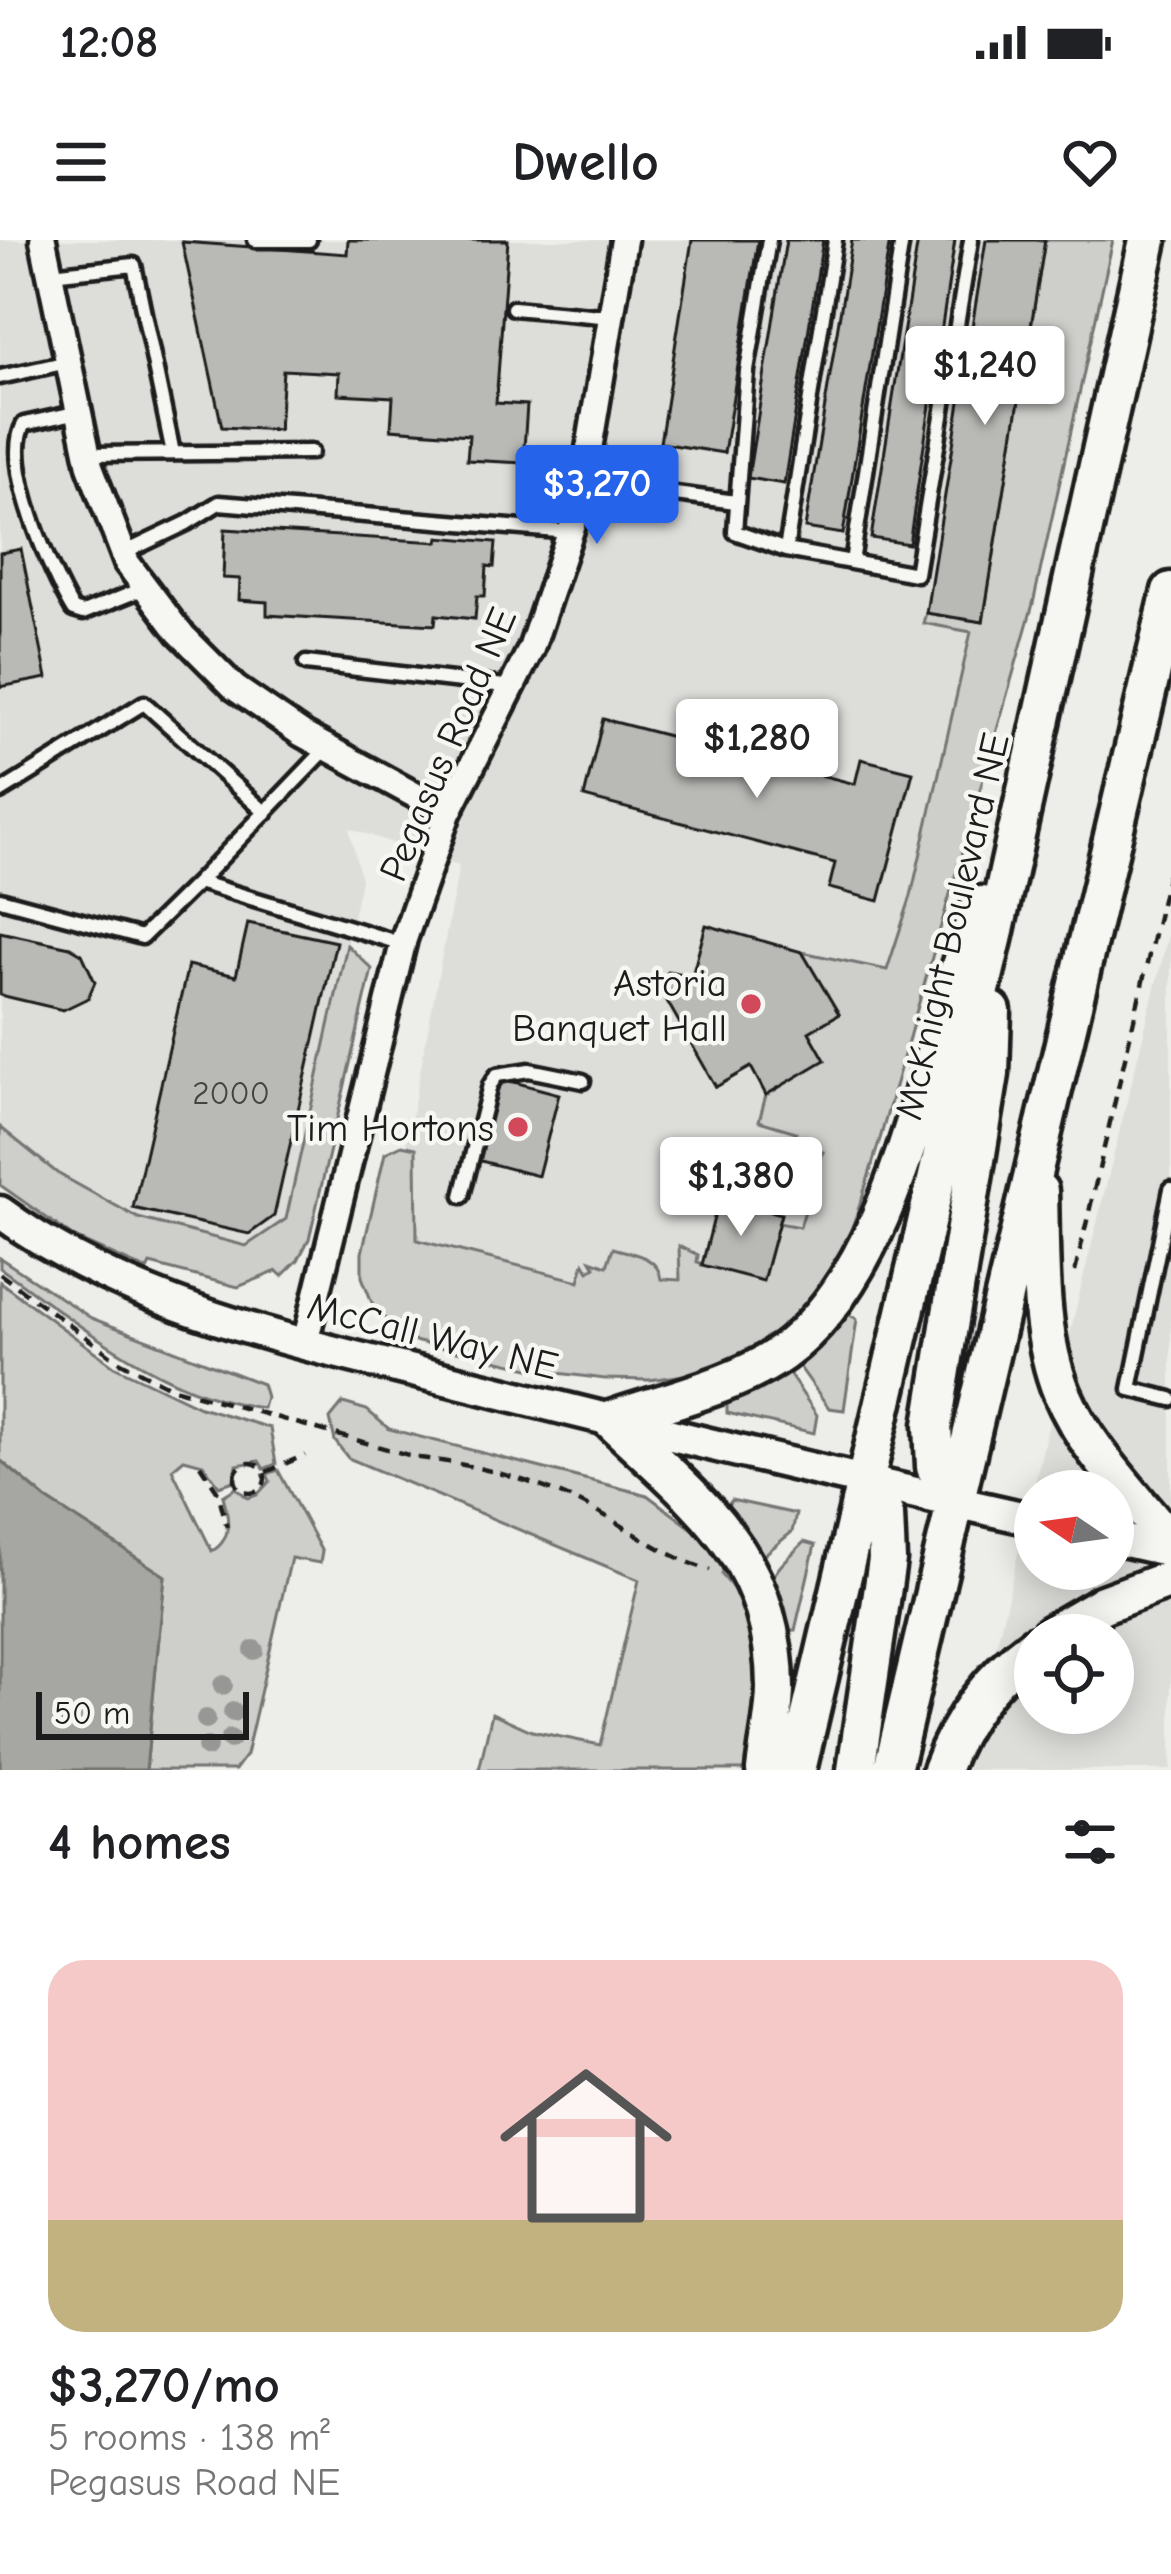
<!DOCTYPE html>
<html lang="en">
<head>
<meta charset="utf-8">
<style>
	body { margin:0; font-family:"Comic Neue",sans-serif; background:#f6f6f6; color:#202124; height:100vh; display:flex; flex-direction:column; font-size:45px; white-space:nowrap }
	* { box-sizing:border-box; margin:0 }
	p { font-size:39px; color:#757577 }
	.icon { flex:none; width:66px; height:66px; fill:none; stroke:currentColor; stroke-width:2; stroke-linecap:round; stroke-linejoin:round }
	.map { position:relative; height:1530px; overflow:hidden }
	.details { display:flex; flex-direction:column; background:#fff; flex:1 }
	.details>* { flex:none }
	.needle { width:78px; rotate:283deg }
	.fabs { position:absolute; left:1014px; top:1230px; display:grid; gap:24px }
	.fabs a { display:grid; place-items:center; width:120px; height:120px; border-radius:50%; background:#fff; box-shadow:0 6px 30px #0003; font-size:60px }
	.scale { position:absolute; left:36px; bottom:30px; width:213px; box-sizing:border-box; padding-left:12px; border:6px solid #1c1c1c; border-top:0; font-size:33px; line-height:42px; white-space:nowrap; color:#1c1c1c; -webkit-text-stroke:9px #f6f6f2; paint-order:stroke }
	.price { position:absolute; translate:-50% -102px; padding:0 27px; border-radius:12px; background:#fff; color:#222; font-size:39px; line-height:78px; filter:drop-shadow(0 3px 6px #0008) }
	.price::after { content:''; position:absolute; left:50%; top:72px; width:36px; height:27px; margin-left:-18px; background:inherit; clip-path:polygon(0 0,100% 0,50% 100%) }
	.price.selected { background:#2563eb; color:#fff }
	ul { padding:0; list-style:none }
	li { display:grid; align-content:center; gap:24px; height:636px; padding:0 48px }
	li+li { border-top:3px solid #e0e0e0 }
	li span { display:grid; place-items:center; height:372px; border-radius:36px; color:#555 }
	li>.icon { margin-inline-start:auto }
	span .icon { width:216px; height:216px; fill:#fffc; stroke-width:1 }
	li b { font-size:51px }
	h2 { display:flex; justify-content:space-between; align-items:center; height:144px; padding:0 48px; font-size:51px }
	.status { display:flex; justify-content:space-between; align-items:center; height:84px; padding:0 60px; background:#fff; direction:ltr }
	.status svg { height:33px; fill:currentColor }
	header { display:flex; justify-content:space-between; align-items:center; height:156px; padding:0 48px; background:#fff; font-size:54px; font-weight:800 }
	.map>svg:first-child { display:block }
	.built { fill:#ddddda; fill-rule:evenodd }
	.green { fill:#cececb; stroke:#757574; stroke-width:3 }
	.water { fill:#a6a6a3; stroke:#6f6f6d; stroke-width:3 }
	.building { fill:#b9b9b6; stroke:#1c1c1c; stroke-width:3 }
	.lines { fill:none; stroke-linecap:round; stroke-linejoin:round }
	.service-casing { stroke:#1c1c1c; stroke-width:21 }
	.minor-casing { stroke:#1c1c1c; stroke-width:33 }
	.tertiary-casing { stroke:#1c1c1c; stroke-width:39 }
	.primary-casing { stroke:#1c1c1c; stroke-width:45 }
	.path { stroke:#1c1c1c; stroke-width:4.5; stroke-dasharray:12 9; stroke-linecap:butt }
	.service { stroke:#f6f6f2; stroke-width:12 }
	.minor { stroke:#f6f6f2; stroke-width:24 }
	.tertiary { stroke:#f6f6f2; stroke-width:30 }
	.primary { stroke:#f6f6f2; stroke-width:36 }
	.tree { fill:#979795 }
	.poi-dot { fill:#d1495b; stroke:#f6f6f2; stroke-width:4.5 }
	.labels { text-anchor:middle; stroke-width:9; stroke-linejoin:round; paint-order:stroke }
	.number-label { font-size:33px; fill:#434342 }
	.street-label { font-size:39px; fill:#1c1c1c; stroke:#f6f6f2 }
	.poi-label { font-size:39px; fill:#1c1c1c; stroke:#f6f6f2; text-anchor:end }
</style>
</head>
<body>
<div class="status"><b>12:08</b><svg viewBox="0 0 49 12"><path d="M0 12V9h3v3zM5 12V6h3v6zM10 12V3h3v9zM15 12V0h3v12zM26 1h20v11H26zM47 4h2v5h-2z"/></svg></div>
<header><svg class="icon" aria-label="menu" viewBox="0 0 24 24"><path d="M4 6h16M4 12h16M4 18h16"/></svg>Dwello<svg class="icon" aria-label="heart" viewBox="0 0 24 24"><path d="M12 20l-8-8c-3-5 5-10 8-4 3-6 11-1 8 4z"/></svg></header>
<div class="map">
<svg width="1171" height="1530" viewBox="0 0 1171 1530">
	<rect width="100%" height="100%" fill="#edede9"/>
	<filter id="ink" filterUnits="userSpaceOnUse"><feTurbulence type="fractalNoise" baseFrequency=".00833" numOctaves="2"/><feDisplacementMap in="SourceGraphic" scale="24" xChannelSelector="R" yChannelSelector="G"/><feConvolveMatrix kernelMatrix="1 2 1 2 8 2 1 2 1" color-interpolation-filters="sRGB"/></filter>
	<g filter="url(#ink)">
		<path class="built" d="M 0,0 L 1060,0 L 1018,265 L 899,729 L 809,1014 L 732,1093 L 385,1016 L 459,626 L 349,588 L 361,640 L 287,979 L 246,1006 L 139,978 L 57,933 L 0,887 Z
			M 1171,683 L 1171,1530 L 967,1530 L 1082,1043 ZM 1035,1251 L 1113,1251 L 1113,1329 L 1035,1329 ZM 1035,1395 L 1113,1395 L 1113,1473 L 1035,1473 Z"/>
		<path class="green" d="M 1045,0 L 1113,0 L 1033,364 L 880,899 C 859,966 836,1070 766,1097 L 763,1107 L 692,1134 L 649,1140 L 605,1139 L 542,1131 L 410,1100 L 375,1070 L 362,1037 L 362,1013 L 385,913 L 402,905 L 416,908 L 417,1000 L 579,1041 L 584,1023 L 589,1031 L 595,1027 L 591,1020 L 607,1026 L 613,1008 C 633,1014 658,1016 661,1039 L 680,1040 L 679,1006 L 698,1015 L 697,1022 L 763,1040 L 778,983 L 800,987 L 823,912 L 802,905 L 796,914 L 789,915 L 796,892 L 759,881 L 766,855 L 824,820 L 809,792 L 839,774 L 802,712 L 887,730 L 911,656 L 971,392 L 923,383 L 926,373 L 983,382 Z
			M 347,705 L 372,729 L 309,999 L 298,1020 L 282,1036 L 277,1031 L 238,1047 L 150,1024 L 147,1030 L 75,998 L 0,945 L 0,887 L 57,933 L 138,978 L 246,1006 L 286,979 Z
			M 0,1018 L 91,1078 L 262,1144 L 266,1157 L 263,1168 C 162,1155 80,1085 0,1028 Z
			M 0,1042 L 114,1126 L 200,1167 L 270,1188 L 276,1224 L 264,1229 L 259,1221 L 237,1225 L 234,1241 L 219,1246 L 203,1224 L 184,1219 L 172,1229 L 212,1311 C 233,1299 229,1277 223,1256 L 236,1248 L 248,1258 L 257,1255 L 270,1241 L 267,1234 L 278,1230 L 322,1312 L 320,1323 L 291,1318 L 246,1515 L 235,1530 L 146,1530 L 165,1336 L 46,1259 L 0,1220 Z
			M 846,1073 L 857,1079 L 844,1170 L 829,1168 L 799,1126 Z
			M 782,1133 L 789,1134 L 817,1175 L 814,1193 L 727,1173 L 727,1159 L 760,1147 Z
			M 343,1163 L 367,1170 L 389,1189 L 647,1255 L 694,1290 L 724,1326 L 722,1335 C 770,1387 761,1464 747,1530 L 479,1530 L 492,1473 L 532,1491 L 600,1505 L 639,1340 L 348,1218 L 335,1201 L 330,1179 Z
			M 731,1260 L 796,1274 L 792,1292 L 759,1319 L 725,1272 Z
			M 804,1302 L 815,1305 L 795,1390 L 784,1391 C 767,1337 763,1342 804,1302 Z"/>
		<path class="water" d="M 0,1220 L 46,1259 L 165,1336 L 146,1530 L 0,1530 Z"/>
		<path class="building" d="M 348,0 L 508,0 L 496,163 L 527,165 L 523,223 L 467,220 L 469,195 L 391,189 L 393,157 L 338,154 L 339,133 L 283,130 L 279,190 L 222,187 L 182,2 L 347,14 Z
			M 692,0 L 758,0 L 724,213 L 660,203 Z
			M 786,0 L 823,0 L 784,244 L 748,238 Z
			M 852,0 L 890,0 L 843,294 L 805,288 Z
			M 918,0 L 955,0 L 909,304 L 871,298 Z
			M 986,0 L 1045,0 L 983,382 L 926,373 Z
			M 225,289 L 438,302 L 439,297 L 496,302 L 494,327 L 487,326 L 485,356 L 477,356 L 475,379 L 436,375 L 435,385 L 267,375 L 267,362 L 239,360 L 240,339 L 223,338 Z
			M 21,309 L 47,438 L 0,447 L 0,313 Z
			M 603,479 L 855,544 L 861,519 L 913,532 L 879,661 L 829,648 L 835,623 L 584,557 Z
			M 248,683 L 336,702 L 274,976 L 249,994 L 133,968 L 188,725 L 236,736 Z
			M 706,685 L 802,712 L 839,774 L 809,792 L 825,820 L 766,855 L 751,827 L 716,847 L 663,754 L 668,731 L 692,736 Z
			M 0,692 L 70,707 L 82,714 L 95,742 L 88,758 L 63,770 L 0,755 Z
			M 499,838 L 559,854 L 538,936 L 477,920 Z
			M 719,958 L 781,974 L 763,1041 L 702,1025 Z"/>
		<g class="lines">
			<g class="service-casing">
				<path id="service" d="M 255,0 L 309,0
					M 769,0 L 747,131 L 735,292 L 786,310 L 916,334 L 971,0
					M 51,34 L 134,25 L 173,213
					M 513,68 L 612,77
					M 0,137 L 68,122
					M 79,172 L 24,184 C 1,222 52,335 73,370 L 83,373 L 145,348
					M 89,214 L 311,212
					M 584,242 L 736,262
					M 786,310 L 835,0
					M 124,313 L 187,283 L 219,263 L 570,292
					M 852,322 L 902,0
					M 306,423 L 513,447
					M 326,509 L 198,642 L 403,704
					M 0,552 L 144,463 L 266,573
					M 0,659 L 142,697 L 198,642
					M 1171,949 L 1130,1149 L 1171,1159
					M 462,956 L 490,845 L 497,835 L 529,830 L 583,841"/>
			</g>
			<g class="minor-casing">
				<path id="minor" d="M 43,0 L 90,226 L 127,323 L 179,392 L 235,448 L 302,494 L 448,573
					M 305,1103 L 404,699 L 448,573 L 531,409 L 580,263 L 624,0"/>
			</g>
			<g class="tertiary-casing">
				<path id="tertiary" d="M 0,972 C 143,1077 325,1108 494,1151 C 674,1196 854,1240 1035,1280
					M 1113,1298 L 1171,1311"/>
			</g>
			<g class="primary-casing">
				<path id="primary" d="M 1039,951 C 1041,1016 1037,1092 1062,1153 C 1085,1208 1135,1257 1171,1304
					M 953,1262 L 935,1227 L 933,1185 L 990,834 L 992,771
					M 1050,1395 L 1103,1364 L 1171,1339
					M 765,1530 C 768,1503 775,1474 775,1447 C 774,1315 698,1263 611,1180 C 662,1162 738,1145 782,1113 C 903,1024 928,800 981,665
					M 797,1530 L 994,695 L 1148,0
					M 856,1530 L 887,1320 L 885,1275 L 867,1240
					M 892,1530 L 1171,351
					M 941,1530 C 960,1478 990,1438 1035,1405"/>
			</g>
			<path class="path" d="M 1075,1032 L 1171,621
				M 0,1034 L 117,1120 L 170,1147 L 419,1218 C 474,1224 528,1239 579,1262 C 624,1283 661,1316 710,1330
				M235 1238a15 15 0 1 1 30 0a15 15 0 1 1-30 0Z
				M 200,1225 L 218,1252 L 227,1287
				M 266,1232 L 305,1215"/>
			<use href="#service" class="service"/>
			<use href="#minor" class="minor"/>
			<use href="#tertiary" class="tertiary"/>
			<use href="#primary" class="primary"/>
		</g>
		<g class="tree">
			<circle cx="254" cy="1410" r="10"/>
			<circle cx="223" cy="1445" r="10"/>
			<circle cx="233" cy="1472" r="10"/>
			<circle cx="206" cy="1479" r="10"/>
			<circle cx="230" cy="1499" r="10"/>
			<circle cx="207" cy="1507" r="10"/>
		</g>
	</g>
	<g class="poi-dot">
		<circle cx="751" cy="764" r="12"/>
		<circle cx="518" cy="887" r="12"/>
	</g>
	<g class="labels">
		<g class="number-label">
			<text x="231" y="864">2000</text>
		</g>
		<g class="street-label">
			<text transform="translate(447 504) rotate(-67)" y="14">Pegasus Road NE</text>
			<text transform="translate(951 686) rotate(-77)" y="14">McKnight Boulevard NE</text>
			<text transform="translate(433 1095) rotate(14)" y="14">McCall Way NE</text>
		</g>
		<g class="poi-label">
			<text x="727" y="756">Astoria<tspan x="727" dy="45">Banquet Hall</tspan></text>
			<text x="494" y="901">Tim Hortons</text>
		</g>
	</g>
</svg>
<div class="fabs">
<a><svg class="needle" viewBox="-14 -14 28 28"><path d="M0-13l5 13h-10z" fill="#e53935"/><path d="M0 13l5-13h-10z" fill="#757577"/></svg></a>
<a><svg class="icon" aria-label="locate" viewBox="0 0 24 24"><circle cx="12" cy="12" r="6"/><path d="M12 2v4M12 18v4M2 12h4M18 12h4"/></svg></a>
</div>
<div class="scale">50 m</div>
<b class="price" style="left:985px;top:188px">$1,240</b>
<b class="price selected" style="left:597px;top:307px">$3,270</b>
<b class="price" style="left:757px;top:561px">$1,280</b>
<b class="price" style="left:741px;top:999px">$1,380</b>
</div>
<section class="details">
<h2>4 homes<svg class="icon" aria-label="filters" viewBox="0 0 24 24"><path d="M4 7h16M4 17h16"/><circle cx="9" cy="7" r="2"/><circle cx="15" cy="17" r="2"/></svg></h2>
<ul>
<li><span style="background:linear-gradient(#f6c9c9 70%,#c2b280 0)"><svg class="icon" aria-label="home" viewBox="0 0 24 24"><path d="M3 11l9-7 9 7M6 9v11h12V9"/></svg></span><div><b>$3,270/mo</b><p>5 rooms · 138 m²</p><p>Pegasus Road NE</p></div></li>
</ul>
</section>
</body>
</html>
